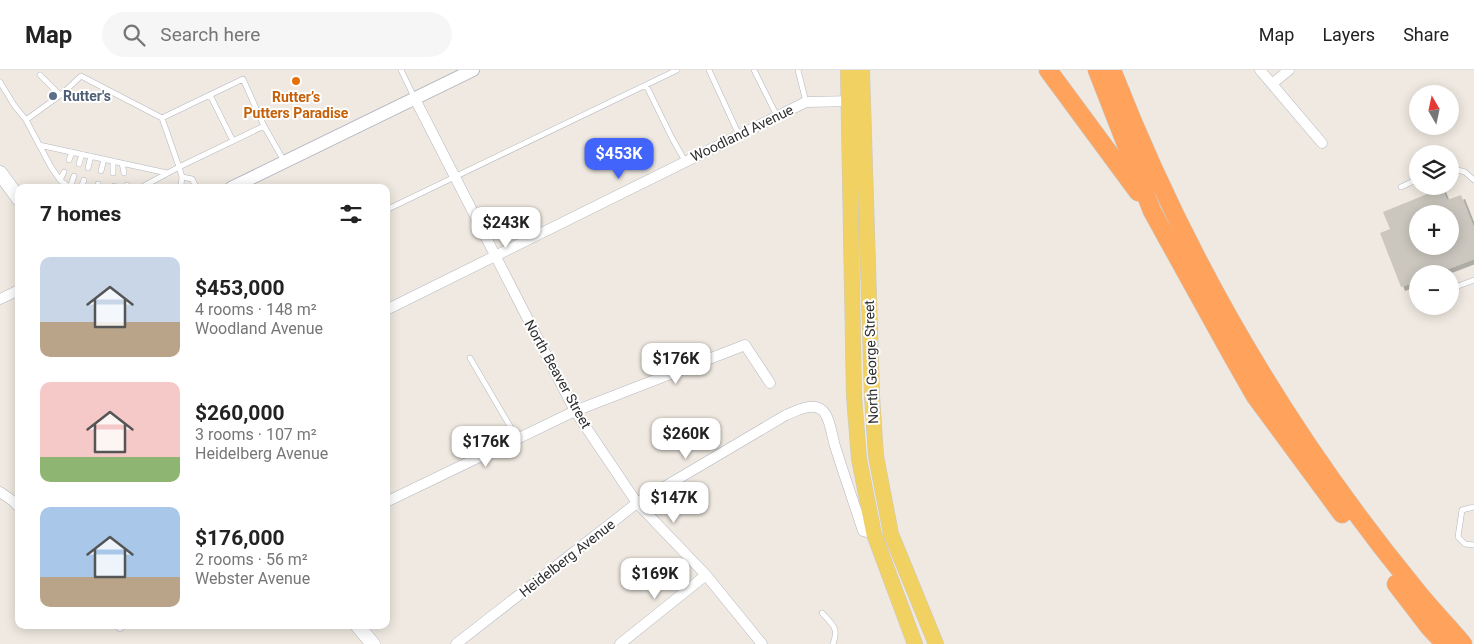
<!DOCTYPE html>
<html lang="en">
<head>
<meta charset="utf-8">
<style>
	body { margin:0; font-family:Roboto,sans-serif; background:#f6f6f6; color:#222; height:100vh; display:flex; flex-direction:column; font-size:19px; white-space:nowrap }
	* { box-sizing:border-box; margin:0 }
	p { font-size:16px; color:#767676 }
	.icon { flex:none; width:28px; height:28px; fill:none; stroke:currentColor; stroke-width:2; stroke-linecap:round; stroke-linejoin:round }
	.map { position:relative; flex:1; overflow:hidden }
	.panel { position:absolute; left:15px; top:114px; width:375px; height:445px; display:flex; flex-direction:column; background:#fff; border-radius:10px; box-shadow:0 2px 12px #0003 }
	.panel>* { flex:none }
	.needle { width:32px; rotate:351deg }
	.buttons { position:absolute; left:1409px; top:15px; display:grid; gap:10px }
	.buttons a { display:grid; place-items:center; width:50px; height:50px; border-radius:50%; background:#fff; box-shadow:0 2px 12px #0003; font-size:25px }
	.price { position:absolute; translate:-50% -42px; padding:0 11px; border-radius:10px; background:#fff; color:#222; font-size:16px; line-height:32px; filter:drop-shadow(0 1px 2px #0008) }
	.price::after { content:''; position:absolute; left:50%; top:30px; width:15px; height:11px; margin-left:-8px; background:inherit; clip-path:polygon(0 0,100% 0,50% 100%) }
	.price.current { background:#4264fb; color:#fff }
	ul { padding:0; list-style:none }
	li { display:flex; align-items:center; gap:15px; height:125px; padding:0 25px }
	li span { display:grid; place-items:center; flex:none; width:140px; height:100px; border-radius:10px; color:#555 }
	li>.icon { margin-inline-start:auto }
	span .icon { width:60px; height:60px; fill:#fffc; stroke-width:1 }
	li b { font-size:21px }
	h2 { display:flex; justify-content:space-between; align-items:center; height:60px; padding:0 25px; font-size:21px }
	header { display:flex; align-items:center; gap:30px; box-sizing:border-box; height:70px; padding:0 25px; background:#fff; border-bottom:1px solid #e0e0e0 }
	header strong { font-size:24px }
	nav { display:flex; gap:28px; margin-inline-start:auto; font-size:18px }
	.search { width:350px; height:45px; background:#f6f6f6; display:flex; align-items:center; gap:12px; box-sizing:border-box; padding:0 18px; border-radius:28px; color:#767676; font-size:19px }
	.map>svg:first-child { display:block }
	.building { fill:#cbc7bf; fill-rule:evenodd; filter:url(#shadow) }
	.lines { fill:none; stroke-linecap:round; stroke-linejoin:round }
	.service-casing { stroke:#b4b7c1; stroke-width:6 }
	.minor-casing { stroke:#b4b7c1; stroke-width:11 }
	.tertiary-casing { stroke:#b4b7c1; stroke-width:14 }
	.secondary-casing { stroke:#b4b7c1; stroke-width:15 }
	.primary-casing { stroke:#c9c9c9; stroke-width:16 }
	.motorway-casing { stroke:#c9c9c9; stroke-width:19 }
	.service { stroke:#fff; stroke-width:5 }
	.minor { stroke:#fff; stroke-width:10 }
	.tertiary { stroke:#fff; stroke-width:12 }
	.secondary { stroke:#fff; stroke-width:14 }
	.primary { stroke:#f2d163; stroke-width:15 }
	.motorway { stroke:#ffa35c; stroke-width:18 }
	.food-dot { fill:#e8710a; stroke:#fff; stroke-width:2 }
	.service-dot { fill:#5c6f8a; stroke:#fff; stroke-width:2 }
	.labels { text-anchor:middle; stroke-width:4; stroke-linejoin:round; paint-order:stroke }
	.service-label { font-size:14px; font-weight:bold; fill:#4e5e75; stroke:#fff; text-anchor:start }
	.food-label { font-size:14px; font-weight:bold; fill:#c56008; stroke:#fff }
	.street-label { font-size:14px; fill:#2e2e2e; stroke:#fff }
</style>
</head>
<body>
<header>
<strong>Map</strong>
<div class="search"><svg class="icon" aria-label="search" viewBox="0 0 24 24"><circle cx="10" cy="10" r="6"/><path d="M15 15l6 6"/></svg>Search here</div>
<nav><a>Map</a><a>Layers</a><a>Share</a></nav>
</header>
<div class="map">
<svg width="1474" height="574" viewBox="0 0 1474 574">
	<defs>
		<filter id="shadow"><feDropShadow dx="4" dy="4" stdDeviation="0" flood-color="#0004"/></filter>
	</defs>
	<rect width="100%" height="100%" fill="#efe9e1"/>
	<path class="building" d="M 1442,118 L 1447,130 L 1461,125 L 1474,158 L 1474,189 L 1435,204 L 1418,204 L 1418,211 L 1401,217 L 1380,163 L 1390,159 L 1383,142 ZM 1418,144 L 1450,144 L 1450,176 L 1418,176 Z"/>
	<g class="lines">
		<g class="service-casing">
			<path id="service" d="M 401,0 L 415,29
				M 709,0 L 739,65
				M 754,0 L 777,46
				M 798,0 L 806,32
				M 40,5 L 60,25
				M 0,12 L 14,35 L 26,50 L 63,23 L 81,6 L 162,48 L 243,9 L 264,56 L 284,91
				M 646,15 L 672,68 L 685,91
				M 210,25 L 233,71
				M 162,48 L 179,97 L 264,56
				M 26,50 L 51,97 L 60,110 L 70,118
				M 39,75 L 167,103
				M 69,90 L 72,82
				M 113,91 L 113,103
				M 122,93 L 124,103
				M 79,94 L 82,84
				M 88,98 L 91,86
				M 1450,98 L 1465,102 L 1474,110
				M 101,101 L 104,89
				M 182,107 L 192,109 L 197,118
				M 60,110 L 64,102
				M 127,115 L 127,118
				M 114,116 L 114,118
				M 1401,117 L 1418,109
				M 70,118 L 74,106
				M 81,118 L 84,110
				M 97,118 L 98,114
				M 140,118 L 179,97 L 182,107 L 181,115 L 183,118
				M 386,140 L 677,0
				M 1450,219 L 1474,210
				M 1417,231 L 1418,231
				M 470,288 L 517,368
				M 1474,437 L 1462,440 L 1458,467 L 1465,474 L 1474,475
				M 822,543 C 833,555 839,558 833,574"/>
		</g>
		<g class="minor-casing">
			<path id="minor" d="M 1260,0 L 1322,73
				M 1272,14 L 1289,0
				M 415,29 L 575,341 L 637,433 L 706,505 L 762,574
				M 0,229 L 19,220
				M 386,240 L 806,32 L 854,31
				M 0,422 L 13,431 L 19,437
				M 386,432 L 575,341 L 745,275 L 770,313
				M 119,555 L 120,556
				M 456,574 L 637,433 L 786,345 C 796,341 812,332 822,340 C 830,346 832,367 835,376 C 844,405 854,433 863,461 L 874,464
				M 620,574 L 706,505"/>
		</g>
		<g class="tertiary-casing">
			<path id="tertiary" d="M 231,118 L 473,0"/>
		</g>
		<g class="secondary-casing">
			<path id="secondary" d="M 0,103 L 19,129
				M 357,555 L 373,574"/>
		</g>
		<g class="primary-casing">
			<path id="primary" d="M 848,0 L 854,326 L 859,389 L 874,464 L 915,574
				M 862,0 L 872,326 L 876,386 L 891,464 L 936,574"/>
		</g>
		<g class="motorway-casing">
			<path id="motorway" d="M 1048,0 L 1138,122
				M 1097,0 L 1152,141 L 1231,284 L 1255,326 L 1342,444
				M 1112,0 C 1185,188 1288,364 1416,520 C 1431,539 1448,556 1463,574
				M 1396,514 L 1429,557 L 1445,574"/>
		</g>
		<use href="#service" class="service"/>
		<use href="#minor" class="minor"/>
		<use href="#tertiary" class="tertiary"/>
		<use href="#secondary" class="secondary"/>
		<use href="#primary" class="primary"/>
		<use href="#motorway" class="motorway"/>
	</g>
	<circle class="food-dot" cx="296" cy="11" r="5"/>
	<circle class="service-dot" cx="53" cy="26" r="5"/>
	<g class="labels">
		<g class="service-label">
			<text x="63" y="31">Rutter's</text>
		</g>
		<g class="food-label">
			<text x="296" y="32">Rutter’s<tspan x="296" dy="16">Putters Paradise</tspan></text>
		</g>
		<g class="street-label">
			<text transform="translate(742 63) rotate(-26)" y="5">Woodland Avenue</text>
			<text transform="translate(871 292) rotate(-92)" y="5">North George Street</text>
			<text transform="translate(558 304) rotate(61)" y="5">North Beaver Street</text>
			<text transform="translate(567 488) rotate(-38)" y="5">Heidelberg Avenue</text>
		</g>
	</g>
</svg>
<div class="buttons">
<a><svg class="needle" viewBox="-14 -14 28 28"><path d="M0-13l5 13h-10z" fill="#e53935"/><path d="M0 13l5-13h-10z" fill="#767676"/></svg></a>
<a><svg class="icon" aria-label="layers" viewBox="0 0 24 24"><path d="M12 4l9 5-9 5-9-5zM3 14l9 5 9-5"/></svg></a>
<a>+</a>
<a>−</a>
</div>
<b class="price current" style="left:619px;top:110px">$453K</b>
<b class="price" style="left:506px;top:179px">$243K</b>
<b class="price" style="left:676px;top:315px">$176K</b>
<b class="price" style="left:686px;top:390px">$260K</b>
<b class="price" style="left:486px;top:398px">$176K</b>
<b class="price" style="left:674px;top:454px">$147K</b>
<b class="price" style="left:655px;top:530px">$169K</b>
<section class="panel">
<h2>7 homes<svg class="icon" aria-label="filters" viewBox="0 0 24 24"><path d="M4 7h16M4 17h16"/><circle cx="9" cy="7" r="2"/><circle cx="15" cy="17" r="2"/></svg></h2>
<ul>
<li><span style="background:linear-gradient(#c9d6e8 65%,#b9a48a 0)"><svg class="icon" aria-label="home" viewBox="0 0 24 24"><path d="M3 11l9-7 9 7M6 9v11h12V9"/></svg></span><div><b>$453,000</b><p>4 rooms · 148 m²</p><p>Woodland Avenue</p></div></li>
<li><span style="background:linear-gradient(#f6c9c9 75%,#8fb573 0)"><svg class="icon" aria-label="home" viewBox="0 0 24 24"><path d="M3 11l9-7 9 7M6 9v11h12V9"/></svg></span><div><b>$260,000</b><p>3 rooms · 107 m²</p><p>Heidelberg Avenue</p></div></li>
<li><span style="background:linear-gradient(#a9c7e8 70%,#b9a48a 0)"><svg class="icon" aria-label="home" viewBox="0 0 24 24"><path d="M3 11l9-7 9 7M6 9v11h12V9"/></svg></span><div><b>$176,000</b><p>2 rooms · 56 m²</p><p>Webster Avenue</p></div></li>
</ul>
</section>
</div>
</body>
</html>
